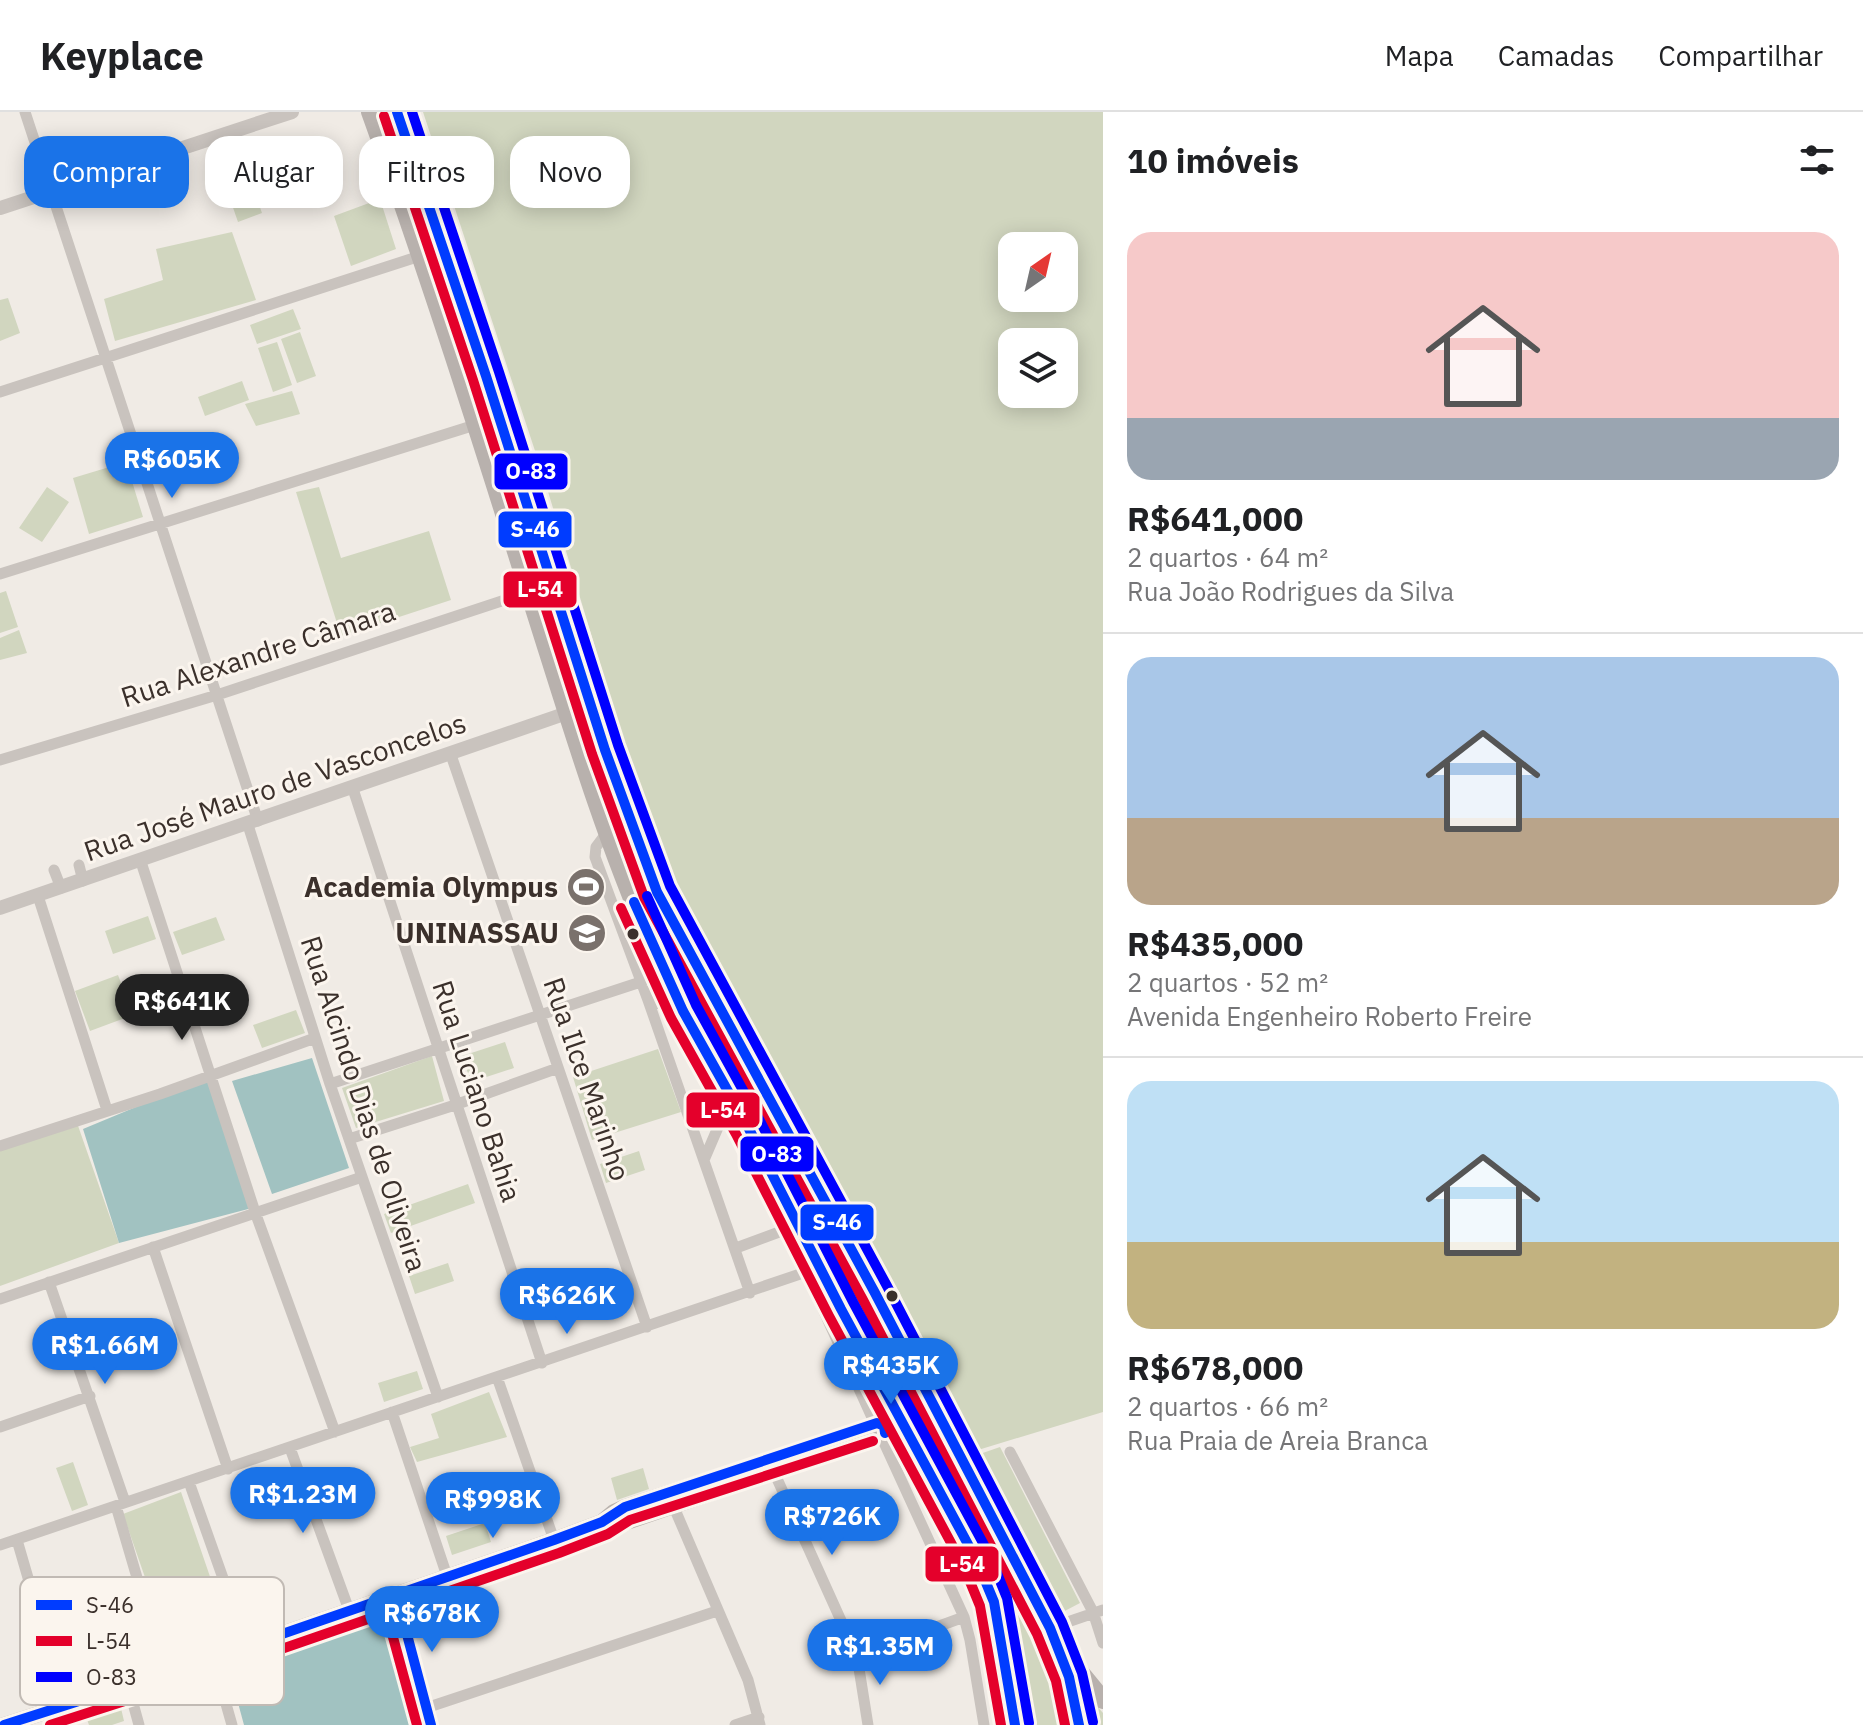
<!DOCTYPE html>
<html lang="pt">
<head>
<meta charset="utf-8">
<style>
	body { margin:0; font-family:"IBM Plex Sans",sans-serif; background:#f6f6f6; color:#202124; height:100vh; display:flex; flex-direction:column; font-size:30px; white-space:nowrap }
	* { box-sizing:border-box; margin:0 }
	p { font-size:26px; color:#757577 }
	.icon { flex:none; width:44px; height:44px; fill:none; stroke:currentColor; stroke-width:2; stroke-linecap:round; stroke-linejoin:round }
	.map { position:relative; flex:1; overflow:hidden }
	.details { display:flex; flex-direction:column; background:#fff; width:760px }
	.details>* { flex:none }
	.guide { position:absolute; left:24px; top:24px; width:760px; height:72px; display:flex; gap:16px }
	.needle { width:52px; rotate:34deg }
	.tools { position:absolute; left:998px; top:120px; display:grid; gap:16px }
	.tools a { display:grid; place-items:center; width:80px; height:80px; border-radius:16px; background:#fff; box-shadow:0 4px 20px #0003; font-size:40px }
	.price { position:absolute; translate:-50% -68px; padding:0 18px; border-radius:28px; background:#1a73e8; color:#fff; font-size:26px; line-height:52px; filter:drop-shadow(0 2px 4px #0008) }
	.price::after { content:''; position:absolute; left:50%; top:48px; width:24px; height:18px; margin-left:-12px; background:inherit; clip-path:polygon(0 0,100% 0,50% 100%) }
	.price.on { background:#222; color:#fff }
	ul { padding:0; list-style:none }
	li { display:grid; align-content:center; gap:16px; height:424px; padding:0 24px }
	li+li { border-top:2px solid #e0e0e0 }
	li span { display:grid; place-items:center; height:248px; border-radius:24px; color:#555 }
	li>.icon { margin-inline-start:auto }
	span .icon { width:144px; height:144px; fill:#fffc; stroke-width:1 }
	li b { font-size:34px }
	h2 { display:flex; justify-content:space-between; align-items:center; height:96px; padding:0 24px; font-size:34px }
	.tag { padding:0 28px; border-radius:24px; background:#fff; box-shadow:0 4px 20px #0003; font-size:28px; line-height:72px }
	.tag.on { background:#1a73e8; color:#fff }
	header { display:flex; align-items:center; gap:48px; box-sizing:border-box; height:112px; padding:0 40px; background:#fff; border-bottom:2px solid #e0e0e0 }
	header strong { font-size:38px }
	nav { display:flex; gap:44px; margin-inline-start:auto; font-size:28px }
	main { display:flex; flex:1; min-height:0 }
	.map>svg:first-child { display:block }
	.green { fill:#d1d6bf; fill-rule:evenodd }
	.water { fill:#a1c2c1 }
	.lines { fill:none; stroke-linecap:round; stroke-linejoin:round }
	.minor { stroke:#c9c3be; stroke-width:11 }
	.tertiary { stroke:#c9c3be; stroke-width:14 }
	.secondary { stroke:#bab3ae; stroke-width:16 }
	.primary { stroke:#b8b1ad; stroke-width:18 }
	.bus-1-casing { stroke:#fbf5ee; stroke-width:16 }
	.bus-2-casing { stroke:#fbf5ee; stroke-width:16 }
	.bus-3-casing { stroke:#fbf5ee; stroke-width:16 }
	.bus-1 { stroke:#003cff; stroke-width:10 }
	.bus-2 { stroke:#e4002b; stroke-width:10 }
	.bus-3 { stroke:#00f; stroke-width:10 }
	.bus-dot { fill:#3b302b; stroke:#fbf5ee; stroke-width:3 }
	.labels { text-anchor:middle; stroke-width:6; stroke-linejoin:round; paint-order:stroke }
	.street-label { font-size:28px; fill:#3b302b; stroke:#fbf5ee }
	.poi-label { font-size:28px; font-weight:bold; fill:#3b302b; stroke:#fbf5ee; text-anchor:end }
	.key { fill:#fbf5ee; stroke:#c1bab4; stroke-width:2 }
	.key-label { font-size:22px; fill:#3b302b }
	.line-badge { stroke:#fbf5ee; stroke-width:3 }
	.badge-label { font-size:22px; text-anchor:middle; font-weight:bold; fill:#fff }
</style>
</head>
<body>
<header>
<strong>Keyplace</strong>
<nav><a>Mapa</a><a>Camadas</a><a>Compartilhar</a></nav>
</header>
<main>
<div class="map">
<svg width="1103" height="1613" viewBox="0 0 1103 1613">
	<rect width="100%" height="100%" fill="#f0ebe5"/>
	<path class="green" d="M 423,0 L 1103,0 L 1103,1300 L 978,1338 L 685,792 L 640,684 L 543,363 ZM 1012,134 L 1064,134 L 1064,186 L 1012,186 ZM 1064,230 L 1064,282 L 1012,282 L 1012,230 Z
		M 238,33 L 262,101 L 238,110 L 214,41 Z
		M 380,87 L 396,137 L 351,154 L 334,104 Z
		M 232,120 L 256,188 L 115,229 L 104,187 L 163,168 L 156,137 Z
		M 8,186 L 20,221 L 0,229 L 0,188 Z
		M 293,197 L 301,217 L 257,232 L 250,213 Z
		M 300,220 L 316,264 L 297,271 L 281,227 Z
		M 277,230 L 292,273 L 273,280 L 258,236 Z
		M 242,269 L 249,288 L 205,304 L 198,285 Z
		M 292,279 L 300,302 L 256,314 L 245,292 Z
		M 126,350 L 143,405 L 89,422 L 73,366 Z
		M 47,375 L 69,390 L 42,430 L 19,416 Z
		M 319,375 L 341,446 L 429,419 L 451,488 L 341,524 L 296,380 Z
		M 6,479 L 18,515 L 0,521 L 0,481 Z
		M 19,518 L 27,541 L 0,548 L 0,526 Z
		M 148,804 L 156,827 L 113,842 L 105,819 Z
		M 216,805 L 225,828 L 182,843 L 173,820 Z
		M 118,863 L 133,903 L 90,919 L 75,879 Z
		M 296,898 L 305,921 L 262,936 L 253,913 Z
		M 505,930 L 514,956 L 471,970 L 462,944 Z
		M 658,937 L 681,1000 L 592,1028 L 573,965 Z
		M 432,944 L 444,989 L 356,1016 L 342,976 Z
		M 76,1008 L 119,1131 L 0,1174 L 0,1034 Z
		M 639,1039 L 645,1058 L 606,1071 L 600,1052 Z
		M 468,1072 L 475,1091 L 391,1121 L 384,1102 Z
		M 448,1151 L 454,1169 L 415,1182 L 409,1164 Z
		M 417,1259 L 423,1277 L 384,1290 L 378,1271 Z
		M 489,1280 L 507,1325 L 417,1350 L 410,1335 L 439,1326 L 431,1302 Z
		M 1000,1335 L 1080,1491 L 1059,1502 L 977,1343 Z
		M 73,1350 L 88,1393 L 72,1399 L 56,1356 Z
		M 351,1356 L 357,1375 L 318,1388 L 311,1369 Z
		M 643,1356 L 649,1377 L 617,1388 L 611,1366 Z
		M 181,1380 L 230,1523 L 173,1546 L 123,1402 Z
		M 485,1411 L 491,1430 L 452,1443 L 446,1424 Z
		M 1004,1452 L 1051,1536 L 1064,1572 L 1073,1613 L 1030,1613 L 989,1458 Z
		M 1079,1574 L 1103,1601 L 1103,1613 L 1085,1613 Z
		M 120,1592 L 124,1609 L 112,1613 L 89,1613 L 85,1602 Z"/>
	<path class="water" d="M 312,946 L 349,1056 L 272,1082 L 232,969 Z
		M 208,965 L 252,1096 L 119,1131 L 83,1017 Z
		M 388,1500 L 419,1613 L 244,1613 L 228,1554 Z"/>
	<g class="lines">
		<path class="minor" d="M 25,0 L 258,709
			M 0,280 L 420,144
			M 0,462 L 475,313
			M 451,643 L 647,1215
			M 0,648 L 217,583 L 529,480
			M 353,677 L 542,1251
			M 248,713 L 330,972 L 438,1285
			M 608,719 L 596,735 L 595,745 L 648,888 L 750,1181
			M 141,750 L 255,1100 L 335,1320
			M 79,753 L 83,769
			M 54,758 L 61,776
			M 38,784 L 107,998
			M 648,888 L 683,899
			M 330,972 L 665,862
			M 349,1027 L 455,993 L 558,956
			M 0,1034 L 160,982 L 315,926
			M 704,1048 L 731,985
			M 153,1135 L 228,1357
			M 736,1136 L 798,1113
			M 806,1160 L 875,1312
			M 49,1170 L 125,1390
			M 0,1187 L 362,1065
			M 497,1265 L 554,1428
			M 392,1300 L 447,1464
			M 0,1315 L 90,1284
			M 881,1324 L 964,1505 L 970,1528 L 984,1613
			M 290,1336 L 349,1498
			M 1010,1340 L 1093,1500 L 1103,1531
			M 774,1360 L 857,1544 L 868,1613
			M 189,1370 L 247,1534
			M 673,1393 L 748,1568 L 760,1613
			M 116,1394 L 165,1561
			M 17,1428 L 65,1593
			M 0,1433 L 806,1160 L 802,1146 L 801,1123
			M 1050,1516 L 1103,1498
			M 857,1544 L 964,1505
			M 213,1546 L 232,1613
			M 128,1573 L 139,1613
			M 426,1596 L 717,1499
			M 735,1613 L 759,1605"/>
		<path class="tertiary" d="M 0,96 L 292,0
			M 0,796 L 567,601
			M 396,1481 L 431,1613"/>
		<path class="secondary" d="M 602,1410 L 618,1413 L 854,1332
			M 4,1613 L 213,1546 L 554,1428 L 602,1410 L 614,1400 L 625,1395 L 874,1314 L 877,1311 L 884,1314 L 885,1321"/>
		<path class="primary" d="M 370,0 C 428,160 479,322 530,484 C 567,600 602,720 651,832 C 680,897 717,956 750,1018 C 799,1109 843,1201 892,1291 C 947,1393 1016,1495 1026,1613
			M 397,0 L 486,264 L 605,638 L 657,780 L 875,1181 L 1050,1516 L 1069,1565 L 1079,1613
			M 731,986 L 753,986 L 765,977
			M 1067,1544 L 1103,1588"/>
		<g class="bus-1-casing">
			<path id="bus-1" d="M 397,0 L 486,264 L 605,638 L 657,780 L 875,1181 L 1050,1516 L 1069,1565 L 1079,1613
				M 634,790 L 683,899 L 748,1015 L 841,1197 L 977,1449 L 994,1490 L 1015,1613
				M 396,1481 L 431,1613
				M 4,1613 L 213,1546 L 554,1428 L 602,1410 L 625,1395 L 877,1311 L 884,1314 L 885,1321"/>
		</g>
		<g class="bus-2-casing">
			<path id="bus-2" d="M 384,4 L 473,268 L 592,642 L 644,785 L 863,1188 L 1037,1522 L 1056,1569 L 1065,1613
				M 621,796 L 671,906 L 736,1022 L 829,1204 L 964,1455 L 980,1494 L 1001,1613
				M 382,1485 L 417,1613
				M 50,1613 L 218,1559 L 559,1441 L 608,1422 L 630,1408 L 873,1329"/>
		</g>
		<g class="bus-3-casing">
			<path id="bus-3" d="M 412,0 L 499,260 L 618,633 L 670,774 L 887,1174 L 1062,1510 L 1082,1561 L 1093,1610
				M 647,784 L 696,893 L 760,1009 L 853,1190 L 990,1444 L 1007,1486 L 1029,1611"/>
		</g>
		<use href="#bus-1" class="bus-1"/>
		<use href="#bus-2" class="bus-2"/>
		<use href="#bus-3" class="bus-3"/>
	</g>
	<defs>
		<g id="stadium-disc" transform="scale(2)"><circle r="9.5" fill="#7a716c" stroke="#fbf5ee"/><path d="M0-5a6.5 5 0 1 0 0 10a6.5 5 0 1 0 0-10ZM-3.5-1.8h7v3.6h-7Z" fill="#fff"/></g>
		<g id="university-disc" transform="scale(2)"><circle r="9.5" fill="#7a716c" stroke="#fbf5ee"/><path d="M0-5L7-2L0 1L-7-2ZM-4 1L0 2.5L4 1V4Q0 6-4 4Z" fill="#fff"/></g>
	</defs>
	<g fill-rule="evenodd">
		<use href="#stadium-disc" x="586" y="775"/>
		<use href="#university-disc" x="587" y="821"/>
	</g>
	<g class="bus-dot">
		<circle cx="633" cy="822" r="7"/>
		<circle cx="892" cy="1184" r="7"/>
	</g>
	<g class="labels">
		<g class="street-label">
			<text transform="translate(258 542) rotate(-18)" y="10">Rua Alexandre Câmara</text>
			<text transform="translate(275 675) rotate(-19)" y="10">Rua José Mauro de Vasconcelos</text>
			<text transform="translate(587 967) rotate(71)" y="10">Rua Ilce Marinho</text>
			<text transform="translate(477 979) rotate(72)" y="10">Rua Luciano Bahia</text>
			<text transform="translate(364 992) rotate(72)" y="10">Rua Alcindo Dias de Oliveira</text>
		</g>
		<g class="poi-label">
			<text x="558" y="785">Academia Olympus</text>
			<text x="559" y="831">UNINASSAU</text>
		</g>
	</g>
	<rect x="20" y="1465" width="264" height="128" rx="12" class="key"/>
	<rect x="36" y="1488" width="36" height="10" fill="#003cff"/>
	<rect x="36" y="1524" width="36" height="10" fill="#e4002b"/>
	<rect x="36" y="1560" width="36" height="10" fill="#00f"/>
	<g class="key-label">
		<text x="86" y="1501">S-46</text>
		<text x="86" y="1537">L-54</text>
		<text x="86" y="1573">O-83</text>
	</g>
	<g class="line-badge">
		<rect x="493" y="340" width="76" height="39" rx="8" fill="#00f"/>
		<rect x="497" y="398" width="76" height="39" rx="8" fill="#003cff"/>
		<rect x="502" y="458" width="76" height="39" rx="8" fill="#e4002b"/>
		<rect x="685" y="979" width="76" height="38" rx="8" fill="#e4002b"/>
		<rect x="739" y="1023" width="76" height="38" rx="8" fill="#00f"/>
		<rect x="799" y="1091" width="76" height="39" rx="8" fill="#003cff"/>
		<rect x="924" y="1433" width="76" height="38" rx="8" fill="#e4002b"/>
	</g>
	<g class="badge-label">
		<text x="531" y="367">O-83</text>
		<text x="535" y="425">S-46</text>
		<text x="540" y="485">L-54</text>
		<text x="723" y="1006">L-54</text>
		<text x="777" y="1050">O-83</text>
		<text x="837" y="1118">S-46</text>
		<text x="962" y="1460">L-54</text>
	</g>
</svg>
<div class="tools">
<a><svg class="needle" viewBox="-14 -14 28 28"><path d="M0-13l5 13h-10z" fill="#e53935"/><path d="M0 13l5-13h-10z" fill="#757577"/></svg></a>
<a><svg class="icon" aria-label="layers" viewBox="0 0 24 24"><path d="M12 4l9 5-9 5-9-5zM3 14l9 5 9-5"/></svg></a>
</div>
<b class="price" style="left:172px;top:388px">R$605K</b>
<b class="price on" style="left:182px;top:930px">R$641K</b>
<b class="price" style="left:567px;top:1224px">R$626K</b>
<b class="price" style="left:105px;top:1274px">R$1.66M</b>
<b class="price" style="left:891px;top:1294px">R$435K</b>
<b class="price" style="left:303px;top:1423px">R$1.23M</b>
<b class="price" style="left:493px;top:1428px">R$998K</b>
<b class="price" style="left:832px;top:1445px">R$726K</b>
<b class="price" style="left:432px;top:1542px">R$678K</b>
<b class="price" style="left:880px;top:1575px">R$1.35M</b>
<div class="guide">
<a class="tag on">Comprar</a>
<a class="tag">Alugar</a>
<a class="tag">Filtros</a>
<a class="tag">Novo</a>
</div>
</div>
<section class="details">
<h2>10 imóveis<svg class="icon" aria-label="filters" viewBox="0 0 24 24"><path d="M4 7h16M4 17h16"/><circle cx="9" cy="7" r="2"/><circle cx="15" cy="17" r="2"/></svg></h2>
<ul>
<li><span style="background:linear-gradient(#f6c9c9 75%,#9aa5b1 0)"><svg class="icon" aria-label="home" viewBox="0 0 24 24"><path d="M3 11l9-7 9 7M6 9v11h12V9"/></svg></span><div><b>R$641,000</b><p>2 quartos · 64 m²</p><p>Rua João Rodrigues da Silva</p></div></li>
<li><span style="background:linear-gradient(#a9c7e8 65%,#b9a48a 0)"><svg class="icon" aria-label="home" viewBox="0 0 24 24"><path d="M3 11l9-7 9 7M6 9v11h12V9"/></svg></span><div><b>R$435,000</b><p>2 quartos · 52 m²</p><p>Avenida Engenheiro Roberto Freire</p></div></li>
<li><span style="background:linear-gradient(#bfe0f5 65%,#c2b280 0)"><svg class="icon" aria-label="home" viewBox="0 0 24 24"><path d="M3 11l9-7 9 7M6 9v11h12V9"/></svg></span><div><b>R$678,000</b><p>2 quartos · 66 m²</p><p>Rua Praia de Areia Branca</p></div></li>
</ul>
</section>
</main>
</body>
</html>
